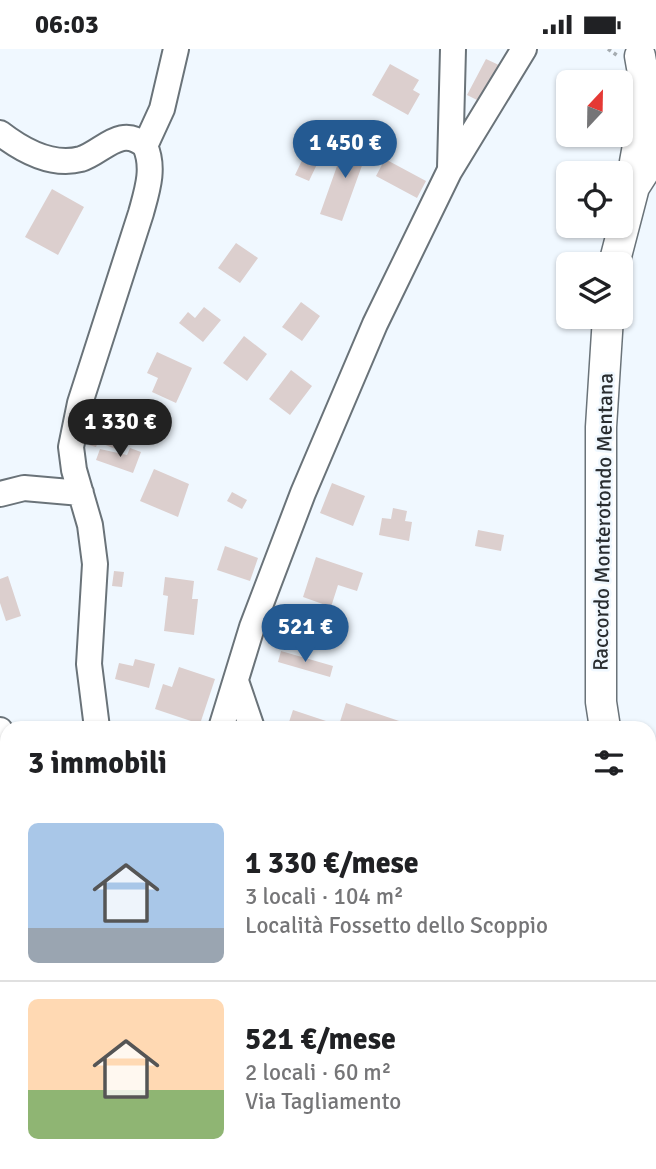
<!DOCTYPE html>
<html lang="it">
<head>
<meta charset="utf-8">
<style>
	body { margin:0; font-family:Signika,sans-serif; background:#f2f2f2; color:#202124; height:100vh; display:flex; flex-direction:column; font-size:26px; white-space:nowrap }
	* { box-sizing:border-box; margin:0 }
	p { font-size:23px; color:#757577 }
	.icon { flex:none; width:38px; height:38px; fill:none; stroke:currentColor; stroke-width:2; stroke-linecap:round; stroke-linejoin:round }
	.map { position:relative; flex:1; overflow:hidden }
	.sheet { position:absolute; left:0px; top:672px; width:656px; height:448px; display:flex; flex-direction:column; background:#fff; border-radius:21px 21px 0 0; box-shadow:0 2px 5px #0004 }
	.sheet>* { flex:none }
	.needle { width:46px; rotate:22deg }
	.controls { position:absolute; left:556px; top:21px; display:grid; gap:14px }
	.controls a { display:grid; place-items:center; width:77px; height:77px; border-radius:10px; background:#fff; box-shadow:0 2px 5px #0004; font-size:35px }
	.price { position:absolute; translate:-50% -60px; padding:0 16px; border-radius:24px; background:#245a92; color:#fff; font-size:23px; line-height:46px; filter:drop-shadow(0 2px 4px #0008) }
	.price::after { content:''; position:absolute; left:50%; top:42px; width:21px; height:16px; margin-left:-10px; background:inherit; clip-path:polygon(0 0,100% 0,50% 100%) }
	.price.on { background:#222; color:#fff }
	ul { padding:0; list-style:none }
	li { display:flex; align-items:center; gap:21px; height:175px; padding:0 28px }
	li+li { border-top:2px solid #e0e0e0 }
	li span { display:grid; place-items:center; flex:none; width:196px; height:140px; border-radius:10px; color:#555 }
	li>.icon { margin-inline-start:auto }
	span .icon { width:84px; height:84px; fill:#fffc; stroke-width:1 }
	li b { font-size:30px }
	h2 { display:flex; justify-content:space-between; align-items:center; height:84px; padding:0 28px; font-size:30px }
	.status { display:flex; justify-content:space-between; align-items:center; height:49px; padding:0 35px; background:#fff; direction:ltr }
	.status svg { height:19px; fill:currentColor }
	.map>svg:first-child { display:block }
	.green { fill:#bed3be }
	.building { fill:#dccfce }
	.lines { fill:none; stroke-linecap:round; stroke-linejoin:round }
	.minor-casing { stroke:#6a7379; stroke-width:28 }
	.major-casing { stroke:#6a7379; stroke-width:33 }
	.path { stroke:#a5acb1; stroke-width:3.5; stroke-dasharray:3.5 3.5; stroke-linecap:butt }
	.minor { stroke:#fff; stroke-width:24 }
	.major { stroke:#fff; stroke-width:30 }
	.labels { text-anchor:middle; stroke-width:5; stroke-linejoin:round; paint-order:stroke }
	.street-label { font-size:21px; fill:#292d30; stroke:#f0f8ff }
</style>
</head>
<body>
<div class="status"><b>06:03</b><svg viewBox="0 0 49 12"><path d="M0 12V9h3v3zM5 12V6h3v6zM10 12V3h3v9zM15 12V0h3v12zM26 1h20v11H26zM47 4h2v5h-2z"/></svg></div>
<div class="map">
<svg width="656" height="1120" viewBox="0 0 656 1120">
	<rect width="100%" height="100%" fill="#f0f8ff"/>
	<path class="green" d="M 0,755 L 7,758 L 7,1013 L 3,1015 L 0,1013 Z"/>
	<path class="building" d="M 486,10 L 501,17 L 483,54 L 467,46 Z
		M 390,15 L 419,31 L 413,41 L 420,45 L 408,66 L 372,46 Z
		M 347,89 L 369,97 L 342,172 L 320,165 Z
		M 306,103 L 320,109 L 309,132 L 295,126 Z
		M 385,110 L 426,132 L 417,149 L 376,127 Z
		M 52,140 L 84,158 L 58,206 L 25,188 Z
		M 236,194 L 258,209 L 240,234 L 218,219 Z
		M 301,253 L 320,267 L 302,292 L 282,278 Z
		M 204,258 L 221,271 L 203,293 L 179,274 L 188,263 L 195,269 Z
		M 244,287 L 267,305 L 247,332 L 223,314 Z
		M 157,303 L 192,319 L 176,354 L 152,343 L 158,329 L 147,324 Z
		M 291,321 L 312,337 L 290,366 L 269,350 Z
		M 98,359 L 114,365 L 109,380 L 124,386 L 118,401 L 98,393 L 96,398 L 89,396 L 91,389 L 87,387 Z
		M 130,399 L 141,403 L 133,424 L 96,411 L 100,400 L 127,406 Z
		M 154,420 L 189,435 L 178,468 L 140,452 Z
		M 332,434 L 365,447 L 353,477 L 320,464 Z
		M 232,443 L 247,451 L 242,460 L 227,452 Z
		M 393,459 L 407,462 L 405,472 L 412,473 L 409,492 L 379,486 L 382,469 L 391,470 Z
		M 478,481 L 504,486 L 501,502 L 475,497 Z
		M 225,497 L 258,509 L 250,532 L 217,521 Z
		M 316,508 L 363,524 L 357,542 L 338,536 L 331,558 L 303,548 Z
		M 114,522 L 124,523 L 122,538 L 112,537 Z
		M 8,527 L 21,567 L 6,572 L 0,554 L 0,530 Z
		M 165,528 L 194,532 L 192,550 L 198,550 L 194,586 L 164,582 L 168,547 L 163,546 Z
		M 281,566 L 309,575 L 301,602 L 273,593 Z
		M 281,602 L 333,617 L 330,628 L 278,613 Z
		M 135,610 L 155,615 L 149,639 L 115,630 L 119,614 L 133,617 Z
		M 179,618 L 215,630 L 200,675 L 155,660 L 163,635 L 172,638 Z
		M 346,654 L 402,673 L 400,679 L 338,679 Z
		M 293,661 L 326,672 L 324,679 L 288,676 Z
		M 249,1113 L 285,1113 L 287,1120 L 238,1120 L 237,1115 Z
		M 314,1113 L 348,1113 L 350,1120 L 321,1120 Z
		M 482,1113 L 497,1113 L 518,1120 L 480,1120 Z"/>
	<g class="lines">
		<g class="minor-casing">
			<path id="minor" d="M 0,84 C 22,101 51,118 81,110 C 103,103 121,75 145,97 C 155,119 147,142 141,164 L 80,354 L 71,398 L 74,421 L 90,476 L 95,515 L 89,615 L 97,679
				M 145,97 L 162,60 L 176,0
				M 450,119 L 453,0
				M 0,445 L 24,439 L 81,444
				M 236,632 L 252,679
				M 221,679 L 252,578 L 303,444 L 375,275 L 449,123 L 524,0
				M 0,681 L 7,695
				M 0,1024 L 7,1029
				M 0,1056 L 7,1047
				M 374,1113 L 376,1120
				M 0,1118 L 78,1117 L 116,1113"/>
		</g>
		<g class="major-casing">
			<path id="major" d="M 635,113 L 647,47 L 640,7
				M 614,215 L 634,138 L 645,121 L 656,90
				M 605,679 L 601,653 L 601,378 L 608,268
				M 649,947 L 656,979"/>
		</g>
		<path class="path" d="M 608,0 L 618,7
			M 649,1032 L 656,1057"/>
		<use href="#minor" class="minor"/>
		<use href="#major" class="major"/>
	</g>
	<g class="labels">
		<g class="street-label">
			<text transform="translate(603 473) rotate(-89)" y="7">Raccordo Monterotondo Mentana</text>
		</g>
	</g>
</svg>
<div class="controls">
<a><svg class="needle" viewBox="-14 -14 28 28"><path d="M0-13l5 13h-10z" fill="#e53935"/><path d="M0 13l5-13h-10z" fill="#757577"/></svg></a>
<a><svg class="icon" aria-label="locate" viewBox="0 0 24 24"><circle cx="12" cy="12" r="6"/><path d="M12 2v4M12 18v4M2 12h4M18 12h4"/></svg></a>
<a><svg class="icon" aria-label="layers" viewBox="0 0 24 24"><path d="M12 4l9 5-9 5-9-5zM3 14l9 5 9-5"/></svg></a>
</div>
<b class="price" style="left:345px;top:131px">1 450 €</b>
<b class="price on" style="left:120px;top:410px">1 330 €</b>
<b class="price" style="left:305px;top:615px">521 €</b>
<section class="sheet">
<h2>3 immobili<svg class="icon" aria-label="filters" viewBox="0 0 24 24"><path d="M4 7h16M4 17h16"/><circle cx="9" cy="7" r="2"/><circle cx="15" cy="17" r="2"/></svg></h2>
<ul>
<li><span style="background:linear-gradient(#a9c7e8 75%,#9aa5b1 0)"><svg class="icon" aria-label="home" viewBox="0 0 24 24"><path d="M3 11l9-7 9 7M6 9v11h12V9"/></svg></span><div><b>1 330 €/mese</b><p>3 locali · 104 m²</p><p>Località Fossetto dello Scoppio</p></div></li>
<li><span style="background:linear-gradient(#ffd9b3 65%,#8fb573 0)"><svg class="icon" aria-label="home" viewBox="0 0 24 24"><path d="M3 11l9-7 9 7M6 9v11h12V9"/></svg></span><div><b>521 €/mese</b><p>2 locali · 60 m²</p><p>Via Tagliamento</p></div></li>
</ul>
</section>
</div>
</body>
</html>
